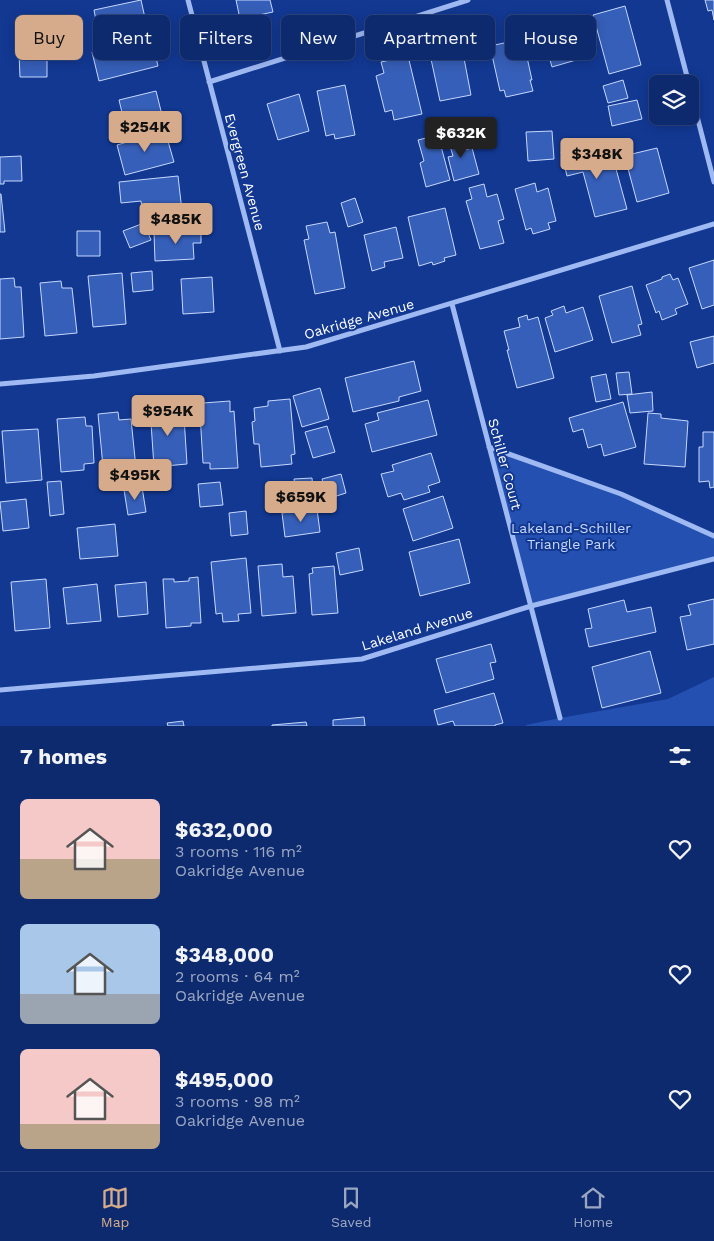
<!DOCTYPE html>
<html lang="en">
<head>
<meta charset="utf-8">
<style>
	body { margin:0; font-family:"Work Sans",sans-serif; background:#1c3676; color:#f1f3f6; height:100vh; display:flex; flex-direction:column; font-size:19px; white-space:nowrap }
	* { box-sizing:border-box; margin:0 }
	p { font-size:16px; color:#9ba7c2 }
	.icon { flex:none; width:28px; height:28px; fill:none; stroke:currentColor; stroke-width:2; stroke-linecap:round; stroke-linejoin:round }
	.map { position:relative; height:726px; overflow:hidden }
	.details { display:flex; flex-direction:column; background:#0e2a6e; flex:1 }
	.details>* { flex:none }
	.hud { position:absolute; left:15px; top:15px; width:685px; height:45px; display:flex; gap:10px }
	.tools { position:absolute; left:649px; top:75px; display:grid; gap:10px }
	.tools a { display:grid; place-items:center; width:50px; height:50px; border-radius:8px; background:#0e2a6e; box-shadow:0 2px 12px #0003,0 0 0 1px #2e4681; font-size:25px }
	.price { position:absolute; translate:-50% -42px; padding:0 11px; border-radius:5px; background:#d6ab8b; color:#111; font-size:16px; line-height:32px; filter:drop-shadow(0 1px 2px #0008) }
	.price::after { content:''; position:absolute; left:50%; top:30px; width:15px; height:11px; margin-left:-8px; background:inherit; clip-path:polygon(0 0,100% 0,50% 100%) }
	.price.on { background:#222; color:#fff }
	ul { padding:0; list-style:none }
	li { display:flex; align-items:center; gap:15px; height:125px; padding:0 20px }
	li span { display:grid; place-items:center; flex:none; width:140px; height:100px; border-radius:8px; color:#555 }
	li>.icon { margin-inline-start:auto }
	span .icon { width:60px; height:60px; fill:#fffc; stroke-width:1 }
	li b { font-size:21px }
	h2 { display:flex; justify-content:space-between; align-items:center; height:60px; padding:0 20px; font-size:21px }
	.pill { padding:0 18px; border-radius:8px; background:#0e2a6e; box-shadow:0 2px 12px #0003,0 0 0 1px #2e4681; font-size:18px; line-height:45px }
	.pill.on { background:#d6ab8b; color:#111 }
	.menu { display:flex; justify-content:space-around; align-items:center; height:70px; border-top:1px solid #2e4681; background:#0e2a6e; font-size:14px; color:#9ba7c2 }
	.menu a { display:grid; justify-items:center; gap:2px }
	.menu .on { color:#d6ab8b }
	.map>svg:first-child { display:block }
	.green { fill:#2451b1 }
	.building { fill:#365fb9; stroke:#c7d8fd }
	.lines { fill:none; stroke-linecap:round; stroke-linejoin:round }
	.minor { stroke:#9fb9f2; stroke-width:5 }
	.labels { text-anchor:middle; stroke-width:4; stroke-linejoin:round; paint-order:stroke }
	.street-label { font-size:14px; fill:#fff; stroke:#123892 }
	.park-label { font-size:14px; fill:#c7d8fd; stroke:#123892 }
</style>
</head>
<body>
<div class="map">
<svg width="714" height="726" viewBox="0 0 714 726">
	<rect width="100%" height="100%" fill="#123892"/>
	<path class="green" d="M 489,447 L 621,494 L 714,536 L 714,559 L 531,606 Z
		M 714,677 L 714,726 L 526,726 L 526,725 L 560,718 L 668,699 Z"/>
	<path class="building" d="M 141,0 L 147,27 L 141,28 L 142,34 L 100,42 L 94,10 Z
		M 236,0 L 270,0 L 273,12 L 240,19 Z
		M 705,0 L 714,0 L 714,20 L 712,10 L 708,11 Z
		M 625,6 L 641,65 L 609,74 L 593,15 Z
		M 572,20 L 583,58 L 552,67 L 545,42 L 548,41 L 544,29 Z
		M 43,22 L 44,49 L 19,51 L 18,24 Z
		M 140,39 L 142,44 L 152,41 L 158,66 L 99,81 L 92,52 Z
		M 523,39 L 532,80 L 530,80 L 533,91 L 506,97 L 504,90 L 500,91 L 490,46 Z
		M 47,53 L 47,77 L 20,77 L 19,54 Z
		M 463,53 L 471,95 L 440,101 L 431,59 Z
		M 408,56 L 422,114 L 394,120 L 392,110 L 385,112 L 376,76 L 384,73 L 381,62 Z
		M 623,80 L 628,98 L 608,103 L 603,86 Z
		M 345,85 L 355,135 L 335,139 L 334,134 L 326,136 L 317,91 Z
		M 156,91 L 164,123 L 127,133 L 119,100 Z
		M 299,94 L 309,131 L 278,140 L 267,104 Z
		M 637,100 L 642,119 L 612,126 L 608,106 Z
		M 165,131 L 174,162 L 125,175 L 117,145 Z
		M 552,131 L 554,159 L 528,161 L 526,132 Z
		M 460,133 L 464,150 L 472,148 L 479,174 L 454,181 L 448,157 L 453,156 L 447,136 Z
		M 438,135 L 450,180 L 426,187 L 420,163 L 424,161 L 418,140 Z
		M 584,146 L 586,153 L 598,150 L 601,162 L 613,158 L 627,209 L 595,217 L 583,172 L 567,176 L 561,152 Z
		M 630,148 L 632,154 L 657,148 L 669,193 L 637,202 L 623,150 Z
		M 21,156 L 22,181 L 4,181 L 4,184 L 0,184 L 0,157 Z
		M 178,176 L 182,211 L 143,215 L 141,201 L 121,203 L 119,182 Z
		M 535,183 L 537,192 L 548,188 L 556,221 L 548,223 L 550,229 L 533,234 L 531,228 L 526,230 L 515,189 Z
		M 484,184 L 487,197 L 497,194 L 504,219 L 498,221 L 504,243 L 480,249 L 466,201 L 472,199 L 469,188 Z
		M 0,194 L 1,194 L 5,232 L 0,232 Z
		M 355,198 L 363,222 L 348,227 L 341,203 Z
		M 445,208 L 456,255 L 444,258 L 445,261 L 433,265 L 432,262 L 419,266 L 408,217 Z
		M 327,222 L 330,233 L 335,232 L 345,288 L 315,294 L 304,240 L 309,239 L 306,226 Z
		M 144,223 L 151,240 L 130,248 L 123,231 Z
		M 396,227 L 403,258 L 384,262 L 385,267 L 372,271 L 364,235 Z
		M 77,231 L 100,231 L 100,256 L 77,256 Z
		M 201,231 L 201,243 L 193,243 L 194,259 L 155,261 L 154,233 Z
		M 714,260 L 714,305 L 702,309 L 689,268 Z
		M 152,271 L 153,290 L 133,292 L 131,273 Z
		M 122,273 L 126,324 L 93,327 L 88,276 Z
		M 670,274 L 673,280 L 678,278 L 688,304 L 675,309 L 677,314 L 662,320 L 659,311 L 656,313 L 646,285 L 662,279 L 662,277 Z
		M 212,277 L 214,312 L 183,314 L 181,279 Z
		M 14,278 L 15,287 L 21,287 L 24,337 L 0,339 L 0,279 Z
		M 61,281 L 62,288 L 72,288 L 77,333 L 45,336 L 40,283 Z
		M 632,286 L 642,324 L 638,325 L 641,335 L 612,343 L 599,296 Z
		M 564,306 L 566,313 L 583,307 L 593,340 L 555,352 L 545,318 L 553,315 L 551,311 Z
		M 527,315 L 528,320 L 538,317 L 554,378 L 517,388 L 507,350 L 509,350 L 504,331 L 520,327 L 518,318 Z
		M 714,336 L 714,363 L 697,368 L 690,342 Z
		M 414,361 L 421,391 L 399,397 L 399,401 L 353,412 L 345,378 Z
		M 629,372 L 632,394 L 619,395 L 616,373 Z
		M 606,374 L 611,399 L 596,402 L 591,377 Z
		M 320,388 L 329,419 L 302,427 L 293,396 Z
		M 652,392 L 653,411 L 630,413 L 627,395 Z
		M 290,399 L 295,454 L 291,455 L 292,464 L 261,467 L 259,444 L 254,444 L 252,422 L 255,421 L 254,408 L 268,406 L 268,401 Z
		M 428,400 L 437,435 L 372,452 L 365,424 L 379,420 L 377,413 Z
		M 230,401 L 230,412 L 234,411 L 238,468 L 210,469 L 210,463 L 203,463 L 200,414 L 203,414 L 203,403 Z
		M 623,402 L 636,447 L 604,456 L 601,444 L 588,448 L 583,429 L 573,432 L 569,418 Z
		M 178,406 L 179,418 L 184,417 L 187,464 L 154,467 L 150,408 Z
		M 118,412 L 119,420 L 131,419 L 136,468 L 117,469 L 118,476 L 104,477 L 98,414 Z
		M 648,413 L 661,414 L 661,418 L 688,421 L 685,467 L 644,464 Z
		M 85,417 L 86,426 L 92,426 L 94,463 L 84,464 L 84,470 L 61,472 L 57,419 Z
		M 327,426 L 335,452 L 313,458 L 305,432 Z
		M 38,429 L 42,480 L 6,483 L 2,431 Z
		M 703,432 L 714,432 L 714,487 L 710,488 L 709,481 L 699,482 L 699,447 L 703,447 Z
		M 431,453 L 440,482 L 428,486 L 430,492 L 404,500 L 401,493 L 388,497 L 381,474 L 394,471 L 392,465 Z
		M 341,474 L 346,493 L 327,499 L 322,479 Z
		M 312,478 L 314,502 L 297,504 L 294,479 Z
		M 61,481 L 64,514 L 50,516 L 47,482 Z
		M 220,482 L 223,505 L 200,507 L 198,484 Z
		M 142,487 L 146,512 L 128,515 L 124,490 Z
		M 443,496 L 453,528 L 413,541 L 403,509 Z
		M 26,499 L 29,528 L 3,531 L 0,502 Z
		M 317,509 L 320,532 L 285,537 L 282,513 Z
		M 246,511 L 248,534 L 231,536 L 229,513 Z
		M 115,524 L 118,556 L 80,559 L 77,528 Z
		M 459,539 L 470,583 L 420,596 L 409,552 Z
		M 359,548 L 363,570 L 340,575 L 336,553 Z
		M 246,558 L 251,613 L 238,614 L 239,621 L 223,622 L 222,613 L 216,614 L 211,562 Z
		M 282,564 L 283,577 L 293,576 L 296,613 L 262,616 L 258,566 Z
		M 334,566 L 338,613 L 312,615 L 309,574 L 313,573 L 312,568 Z
		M 198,577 L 201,623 L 191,623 L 191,626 L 166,628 L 163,579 L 174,579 L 174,582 L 189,581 L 189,578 Z
		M 46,579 L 50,628 L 15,631 L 11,582 Z
		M 146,582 L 148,614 L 118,617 L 115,585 Z
		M 97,584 L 101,621 L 67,624 L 63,588 Z
		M 714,599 L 714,644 L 687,650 L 680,617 L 691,615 L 688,605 Z
		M 624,600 L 627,612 L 651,607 L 656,632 L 589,647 L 585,629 L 592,628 L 588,609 Z
		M 491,644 L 496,662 L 490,663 L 494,679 L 446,693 L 436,659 Z
		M 650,651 L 661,693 L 602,708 L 592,667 Z
		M 494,693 L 503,723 L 495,725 L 495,726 L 455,726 L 453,721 L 438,725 L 434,710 Z
		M 364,717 L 365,726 L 333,726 L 333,720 Z
		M 183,721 L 184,726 L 168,726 L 167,723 Z
		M 306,722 L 307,726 L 272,726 L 272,725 Z"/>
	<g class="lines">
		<path class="minor" d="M 188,0 L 280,351
			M 667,0 L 689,84
			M 209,82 L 468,0
			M 690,89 L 714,182
			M 452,304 L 560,718
			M 0,384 L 94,376 L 306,347 L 714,224
			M 489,447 L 621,494 L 714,536
			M 0,690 L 362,659 L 531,606 L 714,559"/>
	</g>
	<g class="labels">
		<g class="street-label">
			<text transform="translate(245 172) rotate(75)" y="5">Evergreen Avenue</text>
			<text transform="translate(359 319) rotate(-16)" y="5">Oakridge Avenue</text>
			<text transform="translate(505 464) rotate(75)" y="5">Schiller Court</text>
			<text transform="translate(417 629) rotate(-17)" y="5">Lakeland Avenue</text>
		</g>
		<g class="park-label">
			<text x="571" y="533">Lakeland-Schiller<tspan x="571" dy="16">Triangle Park</tspan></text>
		</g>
	</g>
</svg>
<div class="tools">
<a><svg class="icon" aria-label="layers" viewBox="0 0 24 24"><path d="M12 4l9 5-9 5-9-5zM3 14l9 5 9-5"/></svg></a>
</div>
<b class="price" style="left:145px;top:153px">$254K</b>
<b class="price on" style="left:461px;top:159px">$632K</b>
<b class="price" style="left:597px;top:180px">$348K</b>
<b class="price" style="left:176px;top:245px">$485K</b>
<b class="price" style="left:168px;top:437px">$954K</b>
<b class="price" style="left:135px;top:501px">$495K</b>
<b class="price" style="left:301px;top:523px">$659K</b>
<div class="hud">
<a class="pill on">Buy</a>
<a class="pill">Rent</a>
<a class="pill">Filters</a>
<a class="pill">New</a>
<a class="pill">Apartment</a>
<a class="pill">House</a>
</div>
</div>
<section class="details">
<h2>7 homes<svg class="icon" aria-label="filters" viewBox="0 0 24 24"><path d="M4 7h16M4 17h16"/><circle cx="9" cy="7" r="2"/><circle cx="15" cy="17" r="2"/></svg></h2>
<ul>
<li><span style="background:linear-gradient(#f6c9c9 60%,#b9a48a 0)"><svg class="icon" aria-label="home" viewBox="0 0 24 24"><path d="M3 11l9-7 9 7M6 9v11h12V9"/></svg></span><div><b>$632,000</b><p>3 rooms · 116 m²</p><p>Oakridge Avenue</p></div><svg class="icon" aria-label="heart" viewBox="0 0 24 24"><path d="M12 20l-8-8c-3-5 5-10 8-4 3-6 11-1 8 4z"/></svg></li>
<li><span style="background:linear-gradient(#a9c7e8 70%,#9aa5b1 0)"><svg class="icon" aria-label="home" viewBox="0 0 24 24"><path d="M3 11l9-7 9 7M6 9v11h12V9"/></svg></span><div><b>$348,000</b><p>2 rooms · 64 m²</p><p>Oakridge Avenue</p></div><svg class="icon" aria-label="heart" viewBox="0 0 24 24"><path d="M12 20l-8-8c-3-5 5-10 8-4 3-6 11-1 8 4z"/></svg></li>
<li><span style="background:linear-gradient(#f6c9c9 75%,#b9a48a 0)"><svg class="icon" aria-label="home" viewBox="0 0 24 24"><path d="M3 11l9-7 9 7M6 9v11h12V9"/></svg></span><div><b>$495,000</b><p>3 rooms · 98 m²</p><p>Oakridge Avenue</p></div><svg class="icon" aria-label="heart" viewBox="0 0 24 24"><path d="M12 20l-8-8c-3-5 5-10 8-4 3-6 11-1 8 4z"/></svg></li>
</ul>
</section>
<nav class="menu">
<a class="on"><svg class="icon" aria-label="map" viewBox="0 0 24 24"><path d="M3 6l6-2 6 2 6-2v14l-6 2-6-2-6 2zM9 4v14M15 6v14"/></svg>Map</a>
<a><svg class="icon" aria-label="saved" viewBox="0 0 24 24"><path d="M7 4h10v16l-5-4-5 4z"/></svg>Saved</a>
<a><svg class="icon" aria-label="home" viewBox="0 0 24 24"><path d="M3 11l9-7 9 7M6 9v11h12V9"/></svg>Home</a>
</nav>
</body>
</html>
